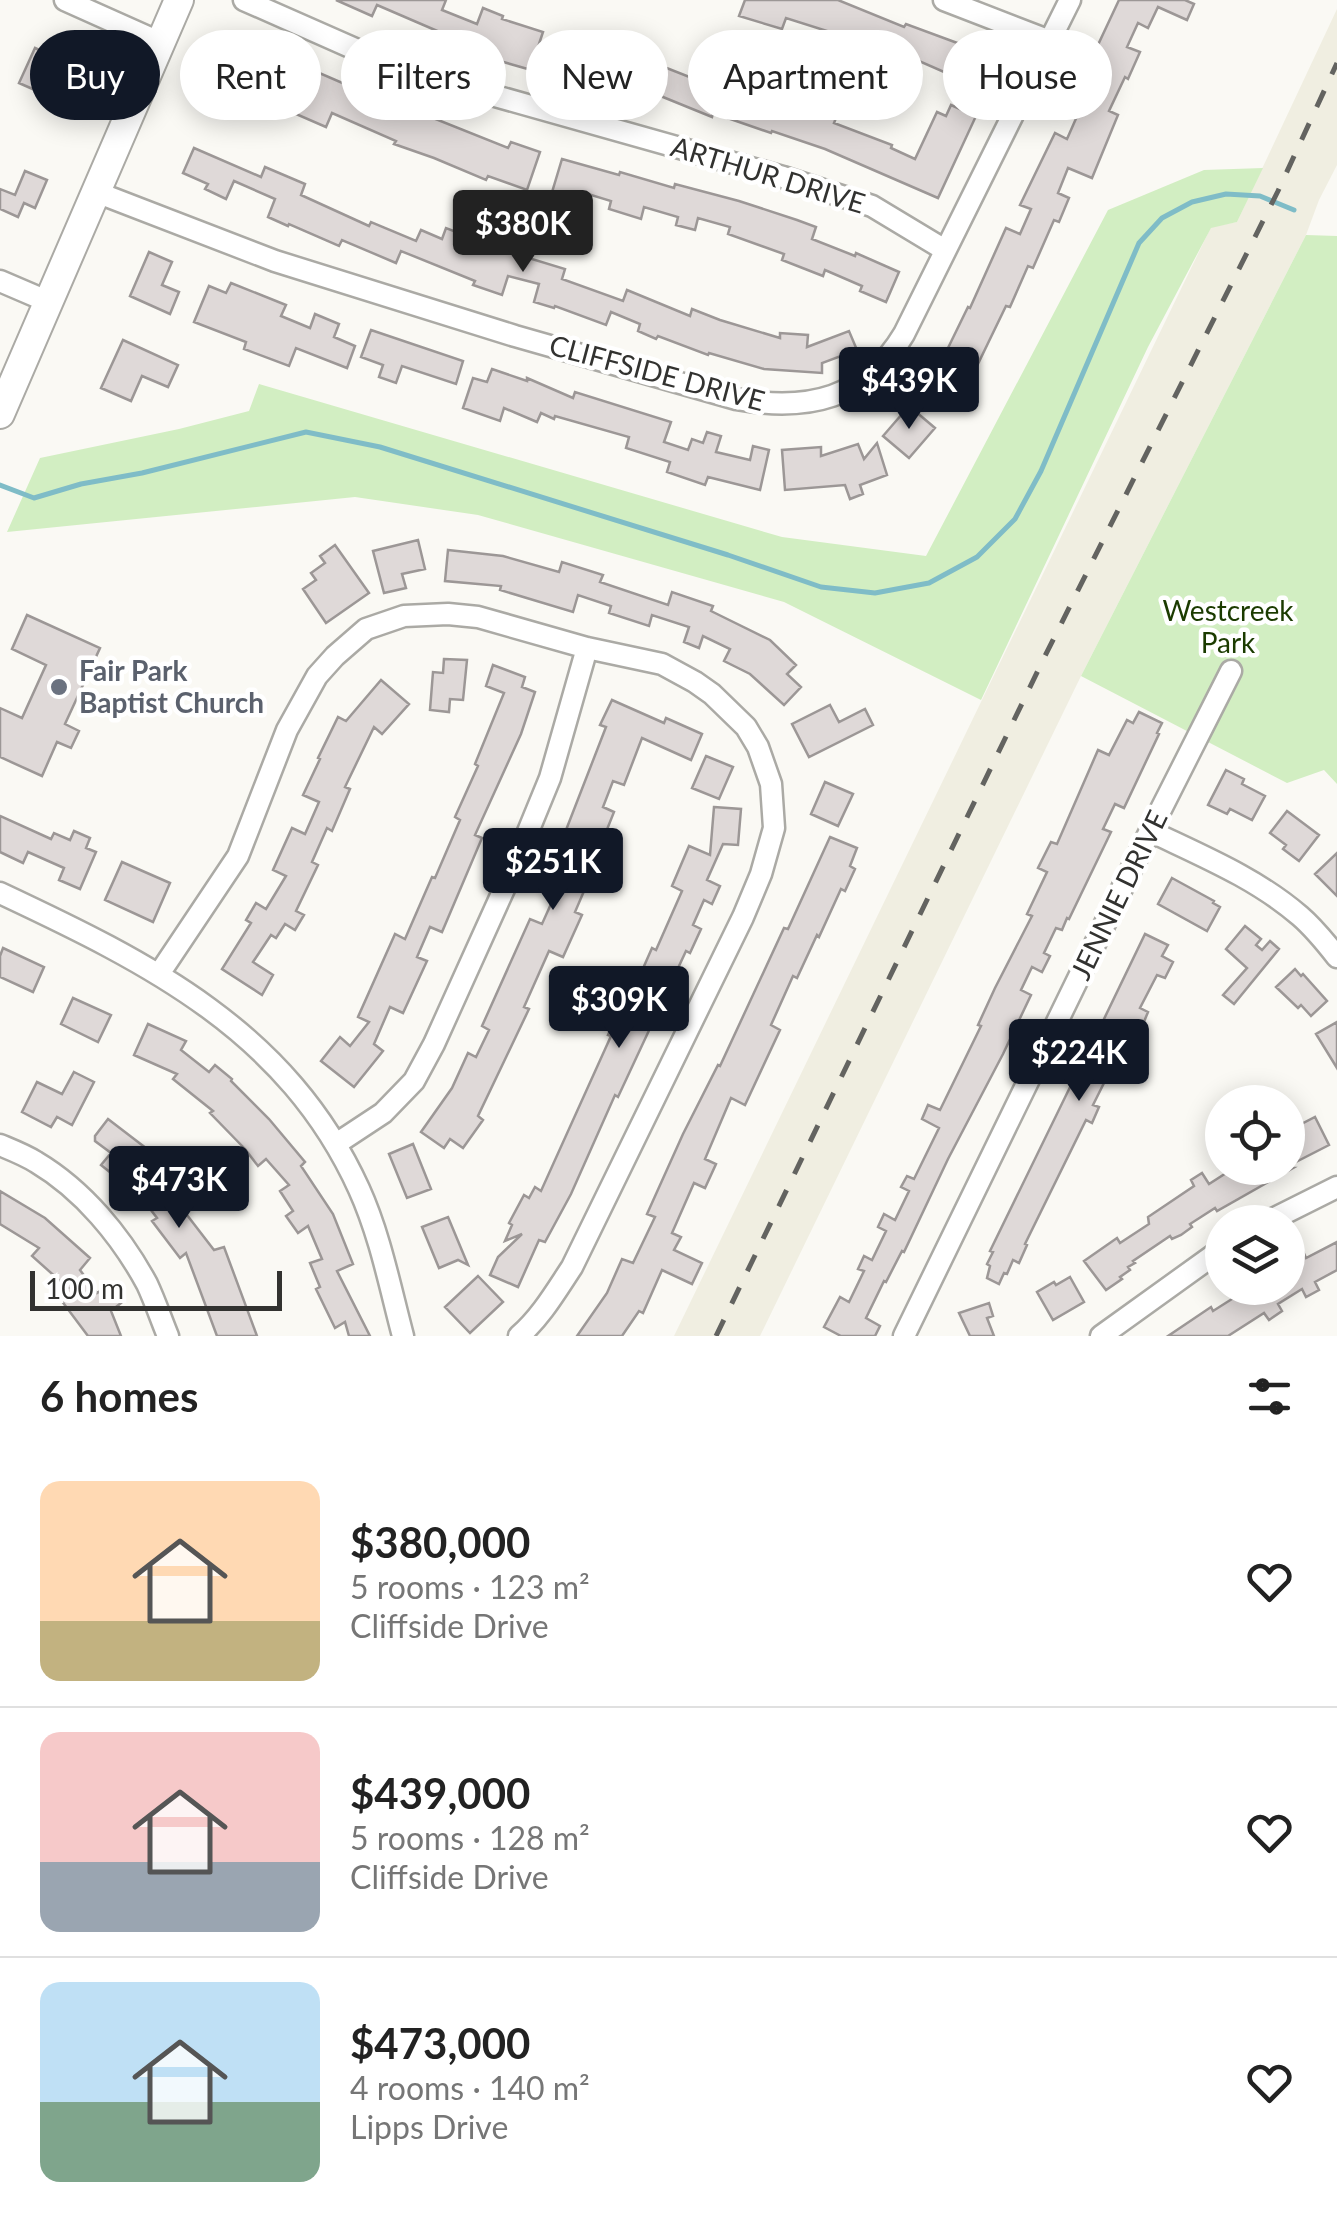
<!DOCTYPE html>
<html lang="en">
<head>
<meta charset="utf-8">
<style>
	body { margin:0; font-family:Lato,sans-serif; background:#f2f2f2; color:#222; height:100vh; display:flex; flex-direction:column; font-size:38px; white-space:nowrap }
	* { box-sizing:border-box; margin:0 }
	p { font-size:32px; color:#767676 }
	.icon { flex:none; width:55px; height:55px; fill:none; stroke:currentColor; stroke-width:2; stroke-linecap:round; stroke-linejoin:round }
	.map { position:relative; height:1336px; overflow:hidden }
	.details { display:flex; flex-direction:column; background:#fff; flex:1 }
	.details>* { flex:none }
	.guide { position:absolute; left:30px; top:30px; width:1278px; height:90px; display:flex; gap:20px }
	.fabs { position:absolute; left:1205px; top:1085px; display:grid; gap:20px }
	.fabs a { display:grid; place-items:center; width:100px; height:100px; border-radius:50%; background:#fff; box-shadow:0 5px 25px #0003; font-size:50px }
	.scale { position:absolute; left:30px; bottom:25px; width:252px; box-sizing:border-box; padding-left:10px; border:5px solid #323230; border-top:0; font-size:28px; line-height:35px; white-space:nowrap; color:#323230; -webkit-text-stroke:8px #fff; paint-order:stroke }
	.price { position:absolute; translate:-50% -85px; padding:0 22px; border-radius:10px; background:#111827; color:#fff; font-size:32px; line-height:65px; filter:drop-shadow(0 2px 5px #0008) }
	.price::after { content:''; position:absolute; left:50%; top:60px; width:30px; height:22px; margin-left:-15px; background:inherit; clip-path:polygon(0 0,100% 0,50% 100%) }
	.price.current { background:#222; color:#fff }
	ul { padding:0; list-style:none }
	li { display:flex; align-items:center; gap:30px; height:250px; padding:0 40px }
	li+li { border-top:2px solid #e0e0e0 }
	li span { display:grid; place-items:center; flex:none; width:280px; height:200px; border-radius:20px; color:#555 }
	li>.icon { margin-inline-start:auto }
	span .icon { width:120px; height:120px; fill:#fffc; stroke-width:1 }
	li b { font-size:42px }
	h2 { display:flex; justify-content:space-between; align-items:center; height:120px; padding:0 40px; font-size:42px }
	.pill { padding:0 35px; border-radius:45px; background:#fff; box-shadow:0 5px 25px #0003; font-size:35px; line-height:90px }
	.pill.current { background:#111827; color:#fff }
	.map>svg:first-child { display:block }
	.built { fill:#f0eee1 }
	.green { fill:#d2eec2 }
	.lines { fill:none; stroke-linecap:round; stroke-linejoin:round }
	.stream { stroke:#7fbcc7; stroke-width:5 }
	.building { fill:#dfd9d8; stroke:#9c9796; stroke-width:2.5 }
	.street-casing { stroke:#abaaa5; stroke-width:25 }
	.secondary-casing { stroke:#abaaa5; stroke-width:32 }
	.street { stroke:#fff; stroke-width:20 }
	.secondary { stroke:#fff; stroke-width:28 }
	.rail { stroke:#636360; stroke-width:5; stroke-dasharray:18 18; stroke-linecap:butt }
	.worship-dot { fill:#6b7280; stroke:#fff; stroke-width:4 }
	.labels { text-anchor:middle; stroke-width:9; stroke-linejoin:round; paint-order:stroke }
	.street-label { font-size:28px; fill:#323230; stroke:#fff }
	.park-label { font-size:28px; fill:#1b3b00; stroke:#fff }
	.worship-label { font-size:28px; font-weight:bold; fill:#5b616d; stroke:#fff; text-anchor:start }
</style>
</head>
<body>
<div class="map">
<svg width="1337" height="1336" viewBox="0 0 1337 1336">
	<rect width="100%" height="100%" fill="#faf9f4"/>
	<path class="built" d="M 1337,9 L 1337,165 L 1319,200 L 1306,235 L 1081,676 L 760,1336 L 674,1336 L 1211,227 L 1237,222 Z"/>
	<path class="green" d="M 1263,168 L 1237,222 L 1211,228 L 1148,347 L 981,700 L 784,602 L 478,515 L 355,497 L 7,532 L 40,458 L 179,429 L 249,411 L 259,384 L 782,537 L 926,556 L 1108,210 L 1204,170 Z
		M 1306,235 L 1337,236 L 1337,784 L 1324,770 L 1287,783 L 1081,676 Z"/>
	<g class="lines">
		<path class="stream" d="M 0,485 L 34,498 L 81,484 L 142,473 L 306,432 L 380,447 L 728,555 L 821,587 L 875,593 L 929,583 L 977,557 L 1015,519 L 1041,471 L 1139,243 L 1162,218 L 1192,202 L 1226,194 L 1260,196 L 1294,210"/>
	</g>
	<path class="building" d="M 336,0 L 446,0 L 442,10 L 477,24 L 483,8 L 503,16 L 502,19 L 543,32 L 539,44 L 565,52 L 568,44 L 623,60 L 626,52 L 740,97 L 742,93 L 790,109 L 794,97 L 838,113 L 834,123 L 892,145 L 891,148 L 915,159 L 937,112 L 946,116 L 951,105 L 976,116 L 938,198 L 825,149 L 772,131 L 771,133 L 713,113 L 712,117 L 658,95 L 655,103 L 613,87 L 547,67 L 545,74 L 486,57 L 447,42 L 449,36 L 377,5 L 372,16 Z
		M 745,0 L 838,0 L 904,27 L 906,24 L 960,44 L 1004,64 L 992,93 L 885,46 L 882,51 L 861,41 L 858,48 L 844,41 L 846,37 L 786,18 L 782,29 L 739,16 Z
		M 1119,0 L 1185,0 L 1194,4 L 1187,20 L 1158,7 L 1148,28 L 1138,23 L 1127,47 L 1140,52 L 1128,79 L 1125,77 L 1109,111 L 1118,115 L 1092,178 L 1068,168 L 1058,193 L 1069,198 L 1059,222 L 1054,220 L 1033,268 L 1028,266 L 1010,307 L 1006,306 L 960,401 L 934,388 L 952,352 L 947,350 L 968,307 L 970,308 L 1006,228 L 1020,234 L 1031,209 L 1020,205 L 1055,133 L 1067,139 L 1078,114 L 1067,108 L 1073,95 L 1084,100 L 1100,67 L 1090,62 Z
		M 243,43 L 300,69 L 301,65 L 407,111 L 408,108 L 508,148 L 511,142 L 540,152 L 527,190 L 488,176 L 486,180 L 434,158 L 394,144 L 396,141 L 332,113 L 326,127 L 282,108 L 286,101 L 229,76 Z
		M 35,48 L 93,74 L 78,109 L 19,83 Z
		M 194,148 L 261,177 L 265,167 L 305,184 L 301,195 L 369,226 L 371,222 L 416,241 L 421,230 L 442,239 L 446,228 L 467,236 L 466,239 L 565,269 L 562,279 L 623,301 L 627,290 L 690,316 L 692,309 L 720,320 L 780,338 L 780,333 L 808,335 L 807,347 L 849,331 L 857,350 L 822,363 L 822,373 L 764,369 L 709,353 L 708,355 L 658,336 L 656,339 L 638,331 L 640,324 L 611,312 L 606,325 L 555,306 L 554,308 L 534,302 L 539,284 L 508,276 L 502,295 L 473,285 L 475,281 L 401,251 L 396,263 L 342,240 L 339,246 L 289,224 L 288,226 L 268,217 L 275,199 L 234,181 L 226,199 L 205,189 L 208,184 L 183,173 Z
		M 562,159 L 619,175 L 620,172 L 674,188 L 675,184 L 739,201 L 797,220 L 816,227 L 812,239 L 855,256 L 856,253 L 899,272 L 886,302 L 860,291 L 862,286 L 825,270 L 823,276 L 782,260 L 784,254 L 728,234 L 730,227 L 698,218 L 695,230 L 676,225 L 678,217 L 644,207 L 641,219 L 609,209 L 611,201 L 585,193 L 581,208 L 550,199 Z
		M 25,171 L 47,180 L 35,208 L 24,203 L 18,217 L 0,209 L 0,189 L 15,195 Z
		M 149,252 L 172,262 L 162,285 L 179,292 L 170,314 L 130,296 Z
		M 231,283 L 286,305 L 281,316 L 310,328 L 315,314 L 339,324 L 334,337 L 355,346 L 347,368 L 296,348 L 289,366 L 244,349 L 246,342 L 194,322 L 209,286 L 226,293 Z
		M 371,330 L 463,361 L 456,384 L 402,366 L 396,383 L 379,377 L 383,365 L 361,357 Z
		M 123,340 L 178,365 L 168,387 L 142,376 L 131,401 L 101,388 Z
		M 492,369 L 527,381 L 527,378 L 573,398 L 575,392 L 671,422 L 664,442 L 688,450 L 692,439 L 703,443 L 707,432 L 721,436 L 716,452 L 750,460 L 753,446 L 769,450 L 760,490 L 708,477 L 705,485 L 667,472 L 670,462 L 626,448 L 629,437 L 555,416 L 554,419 L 541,413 L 537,422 L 504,408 L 500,421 L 463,408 L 473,378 L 487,382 Z
		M 909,406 L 935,428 L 909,458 L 883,436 Z
		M 877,443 L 887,475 L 860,485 L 863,494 L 850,499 L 845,485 L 785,490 L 782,450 L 821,447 L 821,456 L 858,444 L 864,459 Z
		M 418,540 L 425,569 L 402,574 L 406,588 L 384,593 L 373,551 Z
		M 335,545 L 369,593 L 326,623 L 303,589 L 316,580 L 311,573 L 325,563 L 320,556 Z
		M 448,550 L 503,556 L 559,572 L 562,562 L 603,575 L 600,582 L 668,605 L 672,592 L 713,606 L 711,611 L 770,640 L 796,665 L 787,674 L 801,687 L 784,705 L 750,674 L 724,661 L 730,649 L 703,636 L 699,648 L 684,642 L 689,627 L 652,615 L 649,626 L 609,613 L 611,606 L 578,595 L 573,612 L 500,590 L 501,586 L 445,581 Z
		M 27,615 L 100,648 L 65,724 L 79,731 L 71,748 L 57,742 L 42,776 L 0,757 L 0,708 L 22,718 L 46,665 L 12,649 Z
		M 444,659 L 467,660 L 463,700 L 450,699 L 449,712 L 430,710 L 433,672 L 443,673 Z
		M 493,665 L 525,677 L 522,687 L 535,692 L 521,734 L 475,835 L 482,838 L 442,932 L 430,927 L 417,957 L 427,961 L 403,1013 L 390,1007 L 374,1044 L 383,1051 L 354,1087 L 321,1061 L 340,1037 L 350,1046 L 369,1022 L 358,1017 L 395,934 L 405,939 L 432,877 L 435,878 L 460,820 L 455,817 L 478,766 L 475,764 L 504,693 L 486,686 Z
		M 381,680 L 409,704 L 382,734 L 374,727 L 345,787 L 350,789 L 332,831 L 327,828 L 312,862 L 318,865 L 296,911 L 304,915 L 295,930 L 285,924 L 276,938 L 271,935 L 253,962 L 273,975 L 262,995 L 222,969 L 251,923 L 246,920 L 256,903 L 266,909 L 286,876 L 273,870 L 292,828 L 305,834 L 319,802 L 303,795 L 320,759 L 318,758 L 338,717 L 346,721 Z
		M 612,700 L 664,723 L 666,718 L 702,734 L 691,760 L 642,738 L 624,785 L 613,781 L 603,807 L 614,812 L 594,862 L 596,863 L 575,912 L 582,915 L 563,957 L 549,951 L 524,1007 L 529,1009 L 478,1116 L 483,1120 L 463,1148 L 450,1139 L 444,1148 L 421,1132 L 452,1088 L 468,1053 L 476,1057 L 489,1030 L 482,1026 L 530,919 L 542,924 L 555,895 L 545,891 L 565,845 L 561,843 L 606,727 L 600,725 Z
		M 830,705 L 839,722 L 865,709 L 873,725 L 809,757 L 792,724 Z
		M 1139,712 L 1162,723 L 1157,733 L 1159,734 L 1124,808 L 1115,804 L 1103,829 L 1111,832 L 1069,919 L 1067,918 L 1062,930 L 1056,928 L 1044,953 L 1050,956 L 1042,972 L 1032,967 L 1021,990 L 1031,995 L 1003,1054 L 948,1159 L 904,1252 L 902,1251 L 886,1282 L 884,1281 L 866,1318 L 880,1326 L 875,1336 L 841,1336 L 824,1327 L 840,1297 L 849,1302 L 864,1271 L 858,1269 L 864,1256 L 872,1260 L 886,1231 L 878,1227 L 884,1214 L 895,1220 L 909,1191 L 901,1187 L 907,1176 L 914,1179 L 939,1128 L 922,1119 L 928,1105 L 940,1110 L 981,1026 L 978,1025 L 995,988 L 1032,916 L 1027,914 L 1047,872 L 1038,868 L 1051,842 L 1057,844 L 1098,750 L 1109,755 L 1127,720 L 1133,723 Z
		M 706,756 L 733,767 L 719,799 L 692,788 Z
		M 1226,770 L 1244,779 L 1242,784 L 1265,796 L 1252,820 L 1230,809 L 1227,814 L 1208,805 Z
		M 825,782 L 853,794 L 838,826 L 811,814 Z
		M 714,807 L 741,809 L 738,845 L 723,844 L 707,880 L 720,886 L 712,904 L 704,900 L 693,925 L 701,929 L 690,953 L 686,951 L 618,1097 L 615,1095 L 571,1194 L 545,1242 L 539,1240 L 518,1287 L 490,1275 L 498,1257 L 522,1234 L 505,1241 L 512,1225 L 509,1223 L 524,1195 L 529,1198 L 535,1187 L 541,1191 L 611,1036 L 608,1035 L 630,986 L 624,983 L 631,968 L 641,973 L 652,948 L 656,950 L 682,891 L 672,886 L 689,846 L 710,855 Z
		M 1287,811 L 1319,835 L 1299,861 L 1283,849 L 1286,845 L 1270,833 Z
		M 0,816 L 51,839 L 54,833 L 70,840 L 74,831 L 90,838 L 86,848 L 96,852 L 80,889 L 59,880 L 64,868 L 28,852 L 23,863 L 0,852 Z
		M 830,837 L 857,848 L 850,866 L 855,869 L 845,891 L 841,889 L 819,937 L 817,935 L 797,978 L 793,976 L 771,1025 L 780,1030 L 745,1105 L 731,1098 L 705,1159 L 716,1164 L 705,1188 L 694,1183 L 672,1233 L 681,1237 L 674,1250 L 702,1263 L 692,1284 L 662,1270 L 643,1313 L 639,1311 L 622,1336 L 577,1336 L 607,1293 L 622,1259 L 633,1263 L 655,1217 L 647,1214 L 683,1134 L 718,1065 L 720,1066 L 784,928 L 788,929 Z
		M 1337,853 L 1337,896 L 1315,874 Z
		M 122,862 L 170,883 L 153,922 L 105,900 Z
		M 1172,878 L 1214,901 L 1213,903 L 1220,907 L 1207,931 L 1158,904 Z
		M 1245,926 L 1261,939 L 1256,945 L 1262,950 L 1270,941 L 1279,949 L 1234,1004 L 1223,995 L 1247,968 L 1226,949 Z
		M 1145,934 L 1168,945 L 1162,956 L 1173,962 L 1165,978 L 1157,975 L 1140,1008 L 1148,1012 L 1141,1029 L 1135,1026 L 1120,1055 L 1128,1059 L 1122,1071 L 1114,1067 L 1107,1082 L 1105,1081 L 1093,1105 L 1099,1107 L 1092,1123 L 1086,1120 L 1025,1244 L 1027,1245 L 1019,1263 L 1013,1260 L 1007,1274 L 1004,1273 L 999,1284 L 987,1278 L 990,1266 L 987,1264 L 993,1252 L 990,1251 L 1073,1081 L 1078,1083 L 1094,1050 L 1090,1048 Z
		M 3,948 L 44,967 L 33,992 L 0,977 L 0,956 Z
		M 1295,969 L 1301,976 L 1303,974 L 1327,1001 L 1311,1016 L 1301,1005 L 1298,1008 L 1276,987 Z
		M 73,998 L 111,1015 L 98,1042 L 61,1024 Z
		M 1337,1022 L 1337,1068 L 1316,1034 Z
		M 148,1024 L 186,1041 L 181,1050 L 209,1072 L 215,1065 L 232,1079 L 231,1081 L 269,1119 L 305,1162 L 301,1166 L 333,1214 L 353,1264 L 337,1271 L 370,1336 L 349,1336 L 345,1322 L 335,1328 L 316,1289 L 320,1287 L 310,1263 L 322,1259 L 308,1226 L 298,1233 L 286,1216 L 293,1211 L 280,1191 L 289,1185 L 266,1159 L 258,1166 L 245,1149 L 210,1113 L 213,1111 L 173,1079 L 177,1074 L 134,1055 Z
		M 74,1072 L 94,1082 L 72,1125 L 57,1117 L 51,1127 L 22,1112 L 37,1082 L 62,1094 Z
		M 1315,1117 L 1329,1145 L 1288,1166 L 1288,1131 Z
		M 108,1119 L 155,1155 L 157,1154 L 170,1171 L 160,1180 L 214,1250 L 224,1247 L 257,1336 L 217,1336 L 186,1253 L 180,1258 L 152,1221 L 157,1218 L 121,1171 L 116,1177 L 101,1165 L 111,1153 L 95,1141 L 95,1136 Z
		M 413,1144 L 431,1189 L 407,1198 L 389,1154 Z
		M 1234,1168 L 1293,1168 L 1217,1211 L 1215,1208 L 1190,1224 L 1192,1227 L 1181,1235 L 1172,1239 L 1170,1236 L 1133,1261 L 1135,1263 L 1128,1267 L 1130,1270 L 1120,1277 L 1122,1279 L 1106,1290 L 1084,1261 L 1117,1238 L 1120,1243 L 1149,1224 L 1148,1217 L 1194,1186 L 1191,1180 L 1202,1173 L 1209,1184 Z
		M 0,1191 L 45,1218 L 90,1258 L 80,1270 L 97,1293 L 108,1286 L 121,1303 L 111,1311 L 121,1336 L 88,1336 L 58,1296 L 68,1288 L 32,1256 L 39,1248 L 0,1224 Z
		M 448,1217 L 468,1265 L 458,1260 L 439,1268 L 422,1227 Z
		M 1337,1242 L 1337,1270 L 1315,1282 L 1319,1290 L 1306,1297 L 1302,1289 L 1278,1304 L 1282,1311 L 1269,1320 L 1264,1313 L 1228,1336 L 1168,1336 L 1211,1307 L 1213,1311 L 1243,1292 L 1240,1288 L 1288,1288 L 1288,1257 L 1302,1249 L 1306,1258 Z
		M 478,1276 L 503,1302 L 470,1333 L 445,1307 Z
		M 1070,1277 L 1084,1302 L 1053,1320 L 1037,1292 L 1054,1282 L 1056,1285 Z
		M 989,1303 L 993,1316 L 987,1318 L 994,1336 L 970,1336 L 959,1313 Z"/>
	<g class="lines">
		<g class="street-casing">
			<path id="street" d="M 65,0 L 161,43
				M 244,0 L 355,49 L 481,92 L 783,177 L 872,206 L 945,250
				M 944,0 L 1050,41
				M 96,192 L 275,261 L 515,336 L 736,399 C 808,412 865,399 904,334 L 1070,0
				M 0,281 L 49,302
				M 1150,831 C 1202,856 1256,878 1300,916 C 1314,928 1326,943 1337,957
				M 0,893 C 149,963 287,1031 359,1189 C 380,1235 390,1287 403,1336
				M 159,974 L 238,856 L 287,730 L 317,676 L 335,656 L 366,629 L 404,616 L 448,614 L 478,617 L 587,648 L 662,664 L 695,682 L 712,694 L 746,727 L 758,747 L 771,784 L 774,828 L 761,874 L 743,917 L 572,1267 C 556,1291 541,1317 519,1336
				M 336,1144 L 383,1113 L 414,1081 L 434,1044 L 509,878 L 550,778 L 587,648
				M 0,1145 C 12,1150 25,1155 36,1162 C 83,1190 121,1236 147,1284 C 155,1301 161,1319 168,1336
				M 1267,1222 L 1337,1187
				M 904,1336 L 1150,831 L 1231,671
				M 1101,1336 L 1222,1249"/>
		</g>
		<g class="secondary-casing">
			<path id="secondary" d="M 0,414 L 179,0"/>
		</g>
		<use href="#street" class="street"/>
		<use href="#secondary" class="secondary"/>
		<path class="rail" d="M 716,1336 L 1045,656 L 1278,191 L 1337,63"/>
	</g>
	<circle class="worship-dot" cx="59" cy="687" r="10"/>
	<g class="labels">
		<g class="street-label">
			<text transform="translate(768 175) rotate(17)" y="10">ARTHUR DRIVE</text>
			<text transform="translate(657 373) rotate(15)" y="10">CLIFFSIDE DRIVE</text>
			<text transform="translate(1119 895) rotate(-64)" y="10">JENNIE DRIVE</text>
		</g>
		<g class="park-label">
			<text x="1228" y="621">Westcreek<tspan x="1228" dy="32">Park</tspan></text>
		</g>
		<g class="worship-label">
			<text x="79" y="681">Fair Park<tspan x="79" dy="32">Baptist Church</tspan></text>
		</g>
	</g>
</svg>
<div class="fabs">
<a><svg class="icon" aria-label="locate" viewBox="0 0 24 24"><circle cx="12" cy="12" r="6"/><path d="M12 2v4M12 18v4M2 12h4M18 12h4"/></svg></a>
<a><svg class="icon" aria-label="layers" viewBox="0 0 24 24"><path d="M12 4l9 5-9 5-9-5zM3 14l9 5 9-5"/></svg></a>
</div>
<div class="scale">100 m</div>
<b class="price current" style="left:523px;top:275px">$380K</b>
<b class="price" style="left:909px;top:432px">$439K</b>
<b class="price" style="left:553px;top:913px">$251K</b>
<b class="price" style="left:619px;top:1051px">$309K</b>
<b class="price" style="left:1079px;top:1104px">$224K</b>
<b class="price" style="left:179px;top:1231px">$473K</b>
<div class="guide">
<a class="pill current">Buy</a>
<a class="pill">Rent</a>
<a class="pill">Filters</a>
<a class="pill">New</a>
<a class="pill">Apartment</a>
<a class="pill">House</a>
</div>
</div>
<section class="details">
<h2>6 homes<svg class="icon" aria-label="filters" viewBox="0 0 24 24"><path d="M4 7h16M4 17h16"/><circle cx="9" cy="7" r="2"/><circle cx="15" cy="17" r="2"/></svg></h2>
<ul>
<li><span style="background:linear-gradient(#ffd9b3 70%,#c2b280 0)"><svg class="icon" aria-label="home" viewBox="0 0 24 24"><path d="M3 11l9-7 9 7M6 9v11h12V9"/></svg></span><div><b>$380,000</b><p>5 rooms · 123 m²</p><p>Cliffside Drive</p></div><svg class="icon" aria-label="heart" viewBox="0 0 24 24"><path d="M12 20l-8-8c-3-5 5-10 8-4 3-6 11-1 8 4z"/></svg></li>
<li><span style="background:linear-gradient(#f6c9c9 65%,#9aa5b1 0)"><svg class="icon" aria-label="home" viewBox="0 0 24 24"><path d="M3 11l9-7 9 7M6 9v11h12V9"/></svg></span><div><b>$439,000</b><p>5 rooms · 128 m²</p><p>Cliffside Drive</p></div><svg class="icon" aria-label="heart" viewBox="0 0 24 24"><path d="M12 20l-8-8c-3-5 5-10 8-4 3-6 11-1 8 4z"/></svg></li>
<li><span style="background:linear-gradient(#bfe0f5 60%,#7fa58c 0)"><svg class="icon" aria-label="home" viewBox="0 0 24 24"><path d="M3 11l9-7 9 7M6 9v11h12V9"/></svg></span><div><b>$473,000</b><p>4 rooms · 140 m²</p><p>Lipps Drive</p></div><svg class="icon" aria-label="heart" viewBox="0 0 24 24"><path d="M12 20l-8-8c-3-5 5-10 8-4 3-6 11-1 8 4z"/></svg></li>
</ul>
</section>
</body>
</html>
